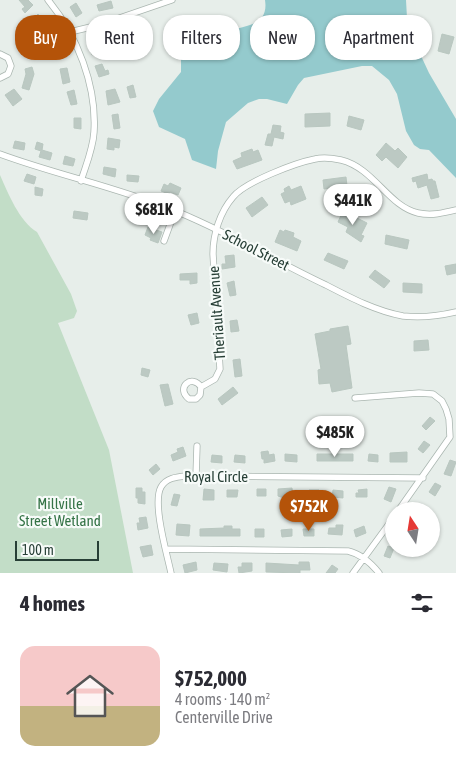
<!DOCTYPE html>
<html lang="en">
<head>
<meta charset="utf-8">
<style>
	body { margin:0; font-family:"Asap Condensed",sans-serif; background:#f2f2f3; color:#2b2b33; height:100vh; display:flex; flex-direction:column; font-size:19px; white-space:nowrap }
	* { box-sizing:border-box; margin:0 }
	p { font-size:16px; color:#7c7c81 }
	.icon { flex:none; width:28px; height:28px; fill:none; stroke:currentColor; stroke-width:2; stroke-linecap:round; stroke-linejoin:round }
	.map { position:relative; height:573px; overflow:hidden }
	.sheet { display:flex; flex-direction:column; background:#fff; flex:1 }
	.sheet>* { flex:none }
	.banner { position:absolute; left:15px; top:15px; width:426px; height:45px; display:flex; gap:10px }
	.needle { width:32px; rotate:348deg }
	.buttons { position:absolute; left:385px; top:502px; display:grid; gap:10px }
	.buttons a { display:grid; place-items:center; width:55px; height:55px; border-radius:50%; background:#fff; box-shadow:0 1px 4px #0004; font-size:25px }
	.scale { position:absolute; left:15px; bottom:12px; width:84px; box-sizing:border-box; padding-left:5px; border:2px solid #273f36; border-top:0; font-size:14px; line-height:18px; white-space:nowrap; color:#273f36; -webkit-text-stroke:4px #f7fbf9; paint-order:stroke }
	.price { position:absolute; translate:-50% -42px; padding:0 11px; border-radius:18px; background:#fff; color:#222; font-size:16px; line-height:32px; filter:drop-shadow(0 1px 2px #0008) }
	.price::after { content:''; position:absolute; left:50%; top:30px; width:15px; height:11px; margin-left:-8px; background:inherit; clip-path:polygon(0 0,100% 0,50% 100%) }
	.price.active { background:#b45309; color:#fff }
	ul { padding:0; list-style:none }
	li { display:flex; align-items:center; gap:15px; height:125px; padding:0 20px }
	li+li { border-top:1px solid #e1e1e2 }
	li span { display:grid; place-items:center; flex:none; width:140px; height:100px; border-radius:15px; color:#555 }
	li>.icon { margin-inline-start:auto }
	span .icon { width:60px; height:60px; fill:#fffc; stroke-width:1 }
	li b { font-size:21px }
	h2 { display:flex; justify-content:space-between; align-items:center; height:60px; padding:0 20px; font-size:21px }
	.chip { padding:0 18px; border-radius:20px; background:#fff; box-shadow:0 1px 4px #0004; font-size:18px; line-height:45px }
	.chip.active { background:#b45309; color:#fff }
	.map>svg:first-child { display:block }
	.green { fill:#c2ddc7 }
	.water { fill:#94cacd }
	.building { fill:#bcc9c3; stroke:#b9c7c0 }
	.lines { fill:none; stroke-linecap:round; stroke-linejoin:round }
	.minor-casing { stroke:#aab6b0; stroke-width:7 }
	.minor { stroke:#fff; stroke-width:5.5 }
	.labels { text-anchor:middle; stroke-width:4.5; stroke-linejoin:round; paint-order:stroke }
	.street-label { font-size:15px; fill:#273f36; stroke:#f7fbf9 }
	.park-label { font-size:15px; fill:#347346; stroke:#f7fbf9 }
</style>
</head>
<body>
<div class="map">
<svg width="456" height="573" viewBox="0 0 456 573">
	<rect width="100%" height="100%" fill="#e7eeea"/>
	<path class="green" d="M 0,175 C 8,193 19,221 37,232 L 71,294 L 77,311 L 74,318 L 58,323 L 109,450 L 133,573 L 0,573 Z"/>
	<path class="water" d="M 265,0 L 406,0 L 407,18 L 416,45 L 429,73 L 456,119 L 456,178 L 429,150 L 420,149 L 414,145 L 406,131 L 397,94 L 389,80 L 372,66 L 362,66 L 304,78 L 298,85 L 287,104 L 267,99 L 259,99 L 248,103 L 226,122 L 218,151 L 216,169 L 192,160 L 185,139 L 159,127 L 153,111 L 159,99 L 181,72 L 181,53 L 189,42 C 208,45 213,37 229,31 C 247,25 269,25 265,0 Z"/>
	<path class="building" d="M 19,0 L 28,0 L 33,5 L 25,13 L 22,9 L 25,7 Z
		M 111,1 L 113,8 L 99,11 L 97,5 Z
		M 76,3 L 82,13 L 76,17 L 70,7 Z
		M 38,14 L 45,24 L 35,32 L 32,28 L 37,24 L 33,19 Z
		M 442,34 L 454,37 L 449,54 L 438,51 Z
		M 95,41 L 98,52 L 92,55 L 88,43 Z
		M 59,42 L 60,50 L 54,51 L 53,43 Z
		M 102,64 L 105,71 L 108,70 L 109,74 L 99,77 L 95,66 Z
		M 32,67 L 34,74 L 29,90 L 22,88 L 26,74 L 25,69 Z
		M 67,68 L 70,82 L 63,84 L 60,69 Z
		M 133,85 L 136,97 L 130,98 L 127,87 Z
		M 14,89 L 22,99 L 13,106 L 5,95 Z
		M 115,89 L 120,102 L 108,105 L 106,91 Z
		M 74,90 L 77,104 L 71,105 L 67,92 Z
		M 330,113 L 330,126 L 305,127 L 305,114 Z
		M 118,114 L 120,128 L 114,129 L 112,115 Z
		M 349,116 L 364,120 L 361,130 L 347,126 Z
		M 74,118 L 81,118 L 81,129 L 74,128 Z
		M 273,125 L 281,126 L 280,132 L 284,133 L 283,139 L 274,137 L 272,146 L 265,145 L 268,134 L 271,134 Z
		M 108,138 L 120,140 L 119,148 L 114,147 L 114,150 L 107,149 Z
		M 15,141 L 25,143 L 24,150 L 13,148 Z
		M 37,142 L 43,144 L 42,150 L 52,153 L 50,160 L 39,157 L 41,151 L 35,149 Z
		M 386,143 L 395,151 L 398,148 L 407,157 L 398,168 L 386,157 L 382,161 L 376,155 Z
		M 252,149 L 253,152 L 258,150 L 262,160 L 237,169 L 233,161 L 242,157 L 241,153 Z
		M 65,156 L 75,159 L 73,166 L 63,164 Z
		M 104,167 L 116,169 L 115,177 L 103,174 Z
		M 27,174 L 36,177 L 34,184 L 24,181 Z
		M 427,174 L 428,180 L 432,179 L 433,181 L 435,181 L 439,197 L 431,199 L 427,185 L 418,188 L 416,181 L 413,182 L 412,178 Z
		M 127,175 L 139,176 L 138,182 L 127,181 Z
		M 346,177 L 347,186 L 324,189 L 323,180 Z
		M 170,183 L 181,188 L 178,195 L 170,192 L 169,194 L 161,191 L 164,184 L 168,186 Z
		M 289,186 L 291,190 L 301,186 L 306,199 L 291,205 L 290,201 L 285,203 L 281,194 L 285,192 L 284,189 Z
		M 35,187 L 43,189 L 42,196 L 35,195 Z
		M 262,197 L 268,205 L 252,217 L 246,208 Z
		M 74,211 L 88,213 L 87,220 L 73,218 Z
		M 343,211 L 367,223 L 361,235 L 364,236 L 361,242 L 346,232 L 348,227 L 338,222 Z
		M 148,227 L 162,232 L 158,243 L 150,240 L 151,238 L 145,235 Z
		M 280,230 L 284,232 L 285,230 L 294,233 L 293,237 L 301,241 L 297,251 L 275,242 Z
		M 386,235 L 409,240 L 407,249 L 385,244 Z
		M 328,253 L 348,261 L 344,269 L 324,260 Z
		M 234,255 L 235,267 L 222,269 L 222,264 L 226,264 L 225,256 Z
		M 456,264 L 456,273 L 447,275 L 445,266 Z
		M 375,270 L 390,281 L 384,288 L 369,277 Z
		M 197,273 L 197,283 L 190,284 L 190,280 L 180,280 L 180,274 Z
		M 234,281 L 236,295 L 230,296 L 227,283 Z
		M 403,283 L 422,284 L 422,293 L 403,292 Z
		M 197,313 L 199,323 L 191,325 L 188,315 Z
		M 237,320 L 239,331 L 231,332 L 230,321 Z
		M 348,326 L 351,344 L 346,345 L 352,388 L 332,392 L 330,383 L 319,384 L 318,370 L 321,369 L 315,334 L 330,331 L 330,329 Z
		M 428,340 L 429,350 L 414,351 L 414,341 Z
		M 240,359 L 242,376 L 235,377 L 233,360 Z
		M 142,368 L 150,370 L 148,377 L 141,375 Z
		M 168,384 L 173,404 L 165,406 L 160,385 Z
		M 233,387 L 238,393 L 222,405 L 218,399 Z
		M 430,417 L 435,421 L 426,430 L 422,426 Z
		M 424,441 L 430,445 L 423,453 L 418,449 Z
		M 183,447 L 186,456 L 173,461 L 171,455 L 178,452 L 177,449 Z
		M 268,451 L 269,455 L 274,454 L 275,461 L 264,463 L 264,459 L 262,459 L 261,452 Z
		M 407,452 L 407,462 L 390,462 L 390,453 Z
		M 285,454 L 297,455 L 297,462 L 285,461 Z
		M 317,454 L 353,454 L 353,461 L 317,461 Z
		M 369,454 L 378,455 L 378,462 L 368,461 Z
		M 212,455 L 222,456 L 222,463 L 211,462 Z
		M 235,455 L 245,456 L 245,463 L 234,462 Z
		M 450,460 L 456,462 L 451,476 L 444,474 Z
		M 156,464 L 160,469 L 153,475 L 149,470 Z
		M 435,483 L 441,486 L 435,496 L 429,492 Z
		M 389,487 L 396,489 L 391,502 L 384,499 Z
		M 136,488 L 142,488 L 142,492 L 145,492 L 145,504 L 138,503 L 138,498 L 136,498 Z
		M 292,488 L 293,501 L 285,502 L 284,498 L 278,496 L 278,489 Z
		M 204,489 L 214,490 L 214,500 L 203,500 Z
		M 257,489 L 266,489 L 266,496 L 257,496 Z
		M 367,489 L 367,497 L 356,497 L 356,493 L 359,493 L 358,490 Z
		M 227,490 L 238,490 L 237,497 L 227,497 Z
		M 309,490 L 319,490 L 318,498 L 309,497 Z
		M 333,490 L 343,491 L 343,498 L 332,497 Z
		M 174,494 L 180,495 L 177,506 L 171,505 Z
		M 421,504 L 426,507 L 424,511 L 416,511 Z
		M 146,517 L 148,528 L 138,530 L 137,523 L 140,523 L 139,518 Z
		M 177,524 L 190,525 L 189,536 L 176,535 Z
		M 336,525 L 343,525 L 342,535 L 328,534 L 329,528 L 336,528 Z
		M 224,526 L 232,526 L 232,529 L 240,529 L 240,536 L 200,536 L 200,529 L 224,528 Z
		M 364,526 L 366,533 L 356,537 L 354,530 Z
		M 255,529 L 264,529 L 264,537 L 255,537 Z
		M 292,529 L 292,536 L 282,537 L 281,530 Z
		M 303,529 L 314,529 L 314,536 L 304,536 Z
		M 151,545 L 153,555 L 143,557 L 140,547 Z
		M 388,546 L 394,548 L 390,558 L 384,556 Z
		M 196,562 L 197,570 L 185,573 L 183,565 Z
		M 299,562 L 309,562 L 310,570 L 300,570 L 300,573 L 266,572 L 266,563 L 299,565 Z
		M 214,563 L 228,564 L 227,572 L 213,570 Z
		M 242,563 L 252,563 L 252,571 L 239,573 L 238,567 L 242,567 Z
		M 332,565 L 338,569 L 335,573 L 326,573 Z"/>
	<g class="lines">
		<g class="minor-casing">
			<path id="minor" d="M 48,0 C 77,35 97,86 94,132 C 93,149 86,165 81,181
				M 70,32 L 99,25 L 172,0
				M 0,54 L 8,58 L 11,66 L 8,74 L 0,78
				M 0,154 C 57,175 117,187 173,210 C 226,231 275,261 326,285 C 351,298 376,311 403,316 C 421,318 439,316 456,312
				M 164,241 L 175,211
				M 201,387 L 200,395 L 196,399 L 189,399 C 175,388 192,373 201,387 L 215,379 L 220,369 L 213,254 C 213,234 220,212 233,197 C 245,182 295,163 315,159 C 323,157 332,158 341,160 C 374,168 388,206 418,213 C 431,216 444,213 456,210
				M 355,398 L 419,393 L 433,394 L 442,401 L 446,409 L 449,419 L 450,437 L 398,511
				M 196,476 L 197,446
				M 166,549 L 348,551 C 361,554 371,563 379,573
				M 171,573 C 167,554 152,503 161,487 C 166,478 176,477 186,476 L 423,478
				M 353,573 L 394,517"/>
		</g>
		<use href="#minor" class="minor"/>
	</g>
	<g class="labels">
		<g class="street-label">
			<text transform="translate(256 250) rotate(27)" y="5">School Street</text>
			<text transform="translate(217 313) rotate(-94)" y="5">Theriault Avenue</text>
			<text x="216" y="482">Royal Circle</text>
		</g>
		<g class="park-label">
			<text x="60" y="509">Millville<tspan x="60" dy="17">Street Wetland</tspan></text>
		</g>
	</g>
</svg>
<div class="buttons">
<a><svg class="needle" viewBox="-14 -14 28 28"><path d="M0-13l5 13h-10z" fill="#e53935"/><path d="M0 13l5-13h-10z" fill="#7c7c81"/></svg></a>
</div>
<div class="scale">100 m</div>
<b class="price" style="left:353px;top:226px">$441K</b>
<b class="price" style="left:154px;top:235px">$681K</b>
<b class="price" style="left:335px;top:458px">$485K</b>
<b class="price active" style="left:309px;top:532px">$752K</b>
<div class="banner">
<a class="chip active">Buy</a>
<a class="chip">Rent</a>
<a class="chip">Filters</a>
<a class="chip">New</a>
<a class="chip">Apartment</a>
</div>
</div>
<section class="sheet">
<h2>4 homes<svg class="icon" aria-label="filters" viewBox="0 0 24 24"><path d="M4 7h16M4 17h16"/><circle cx="9" cy="7" r="2"/><circle cx="15" cy="17" r="2"/></svg></h2>
<ul>
<li><span style="background:linear-gradient(#f6c9c9 60%,#c2b280 0)"><svg class="icon" aria-label="home" viewBox="0 0 24 24"><path d="M3 11l9-7 9 7M6 9v11h12V9"/></svg></span><div><b>$752,000</b><p>4 rooms · 140 m²</p><p>Centerville Drive</p></div></li>
</ul>
</section>
</body>
</html>
